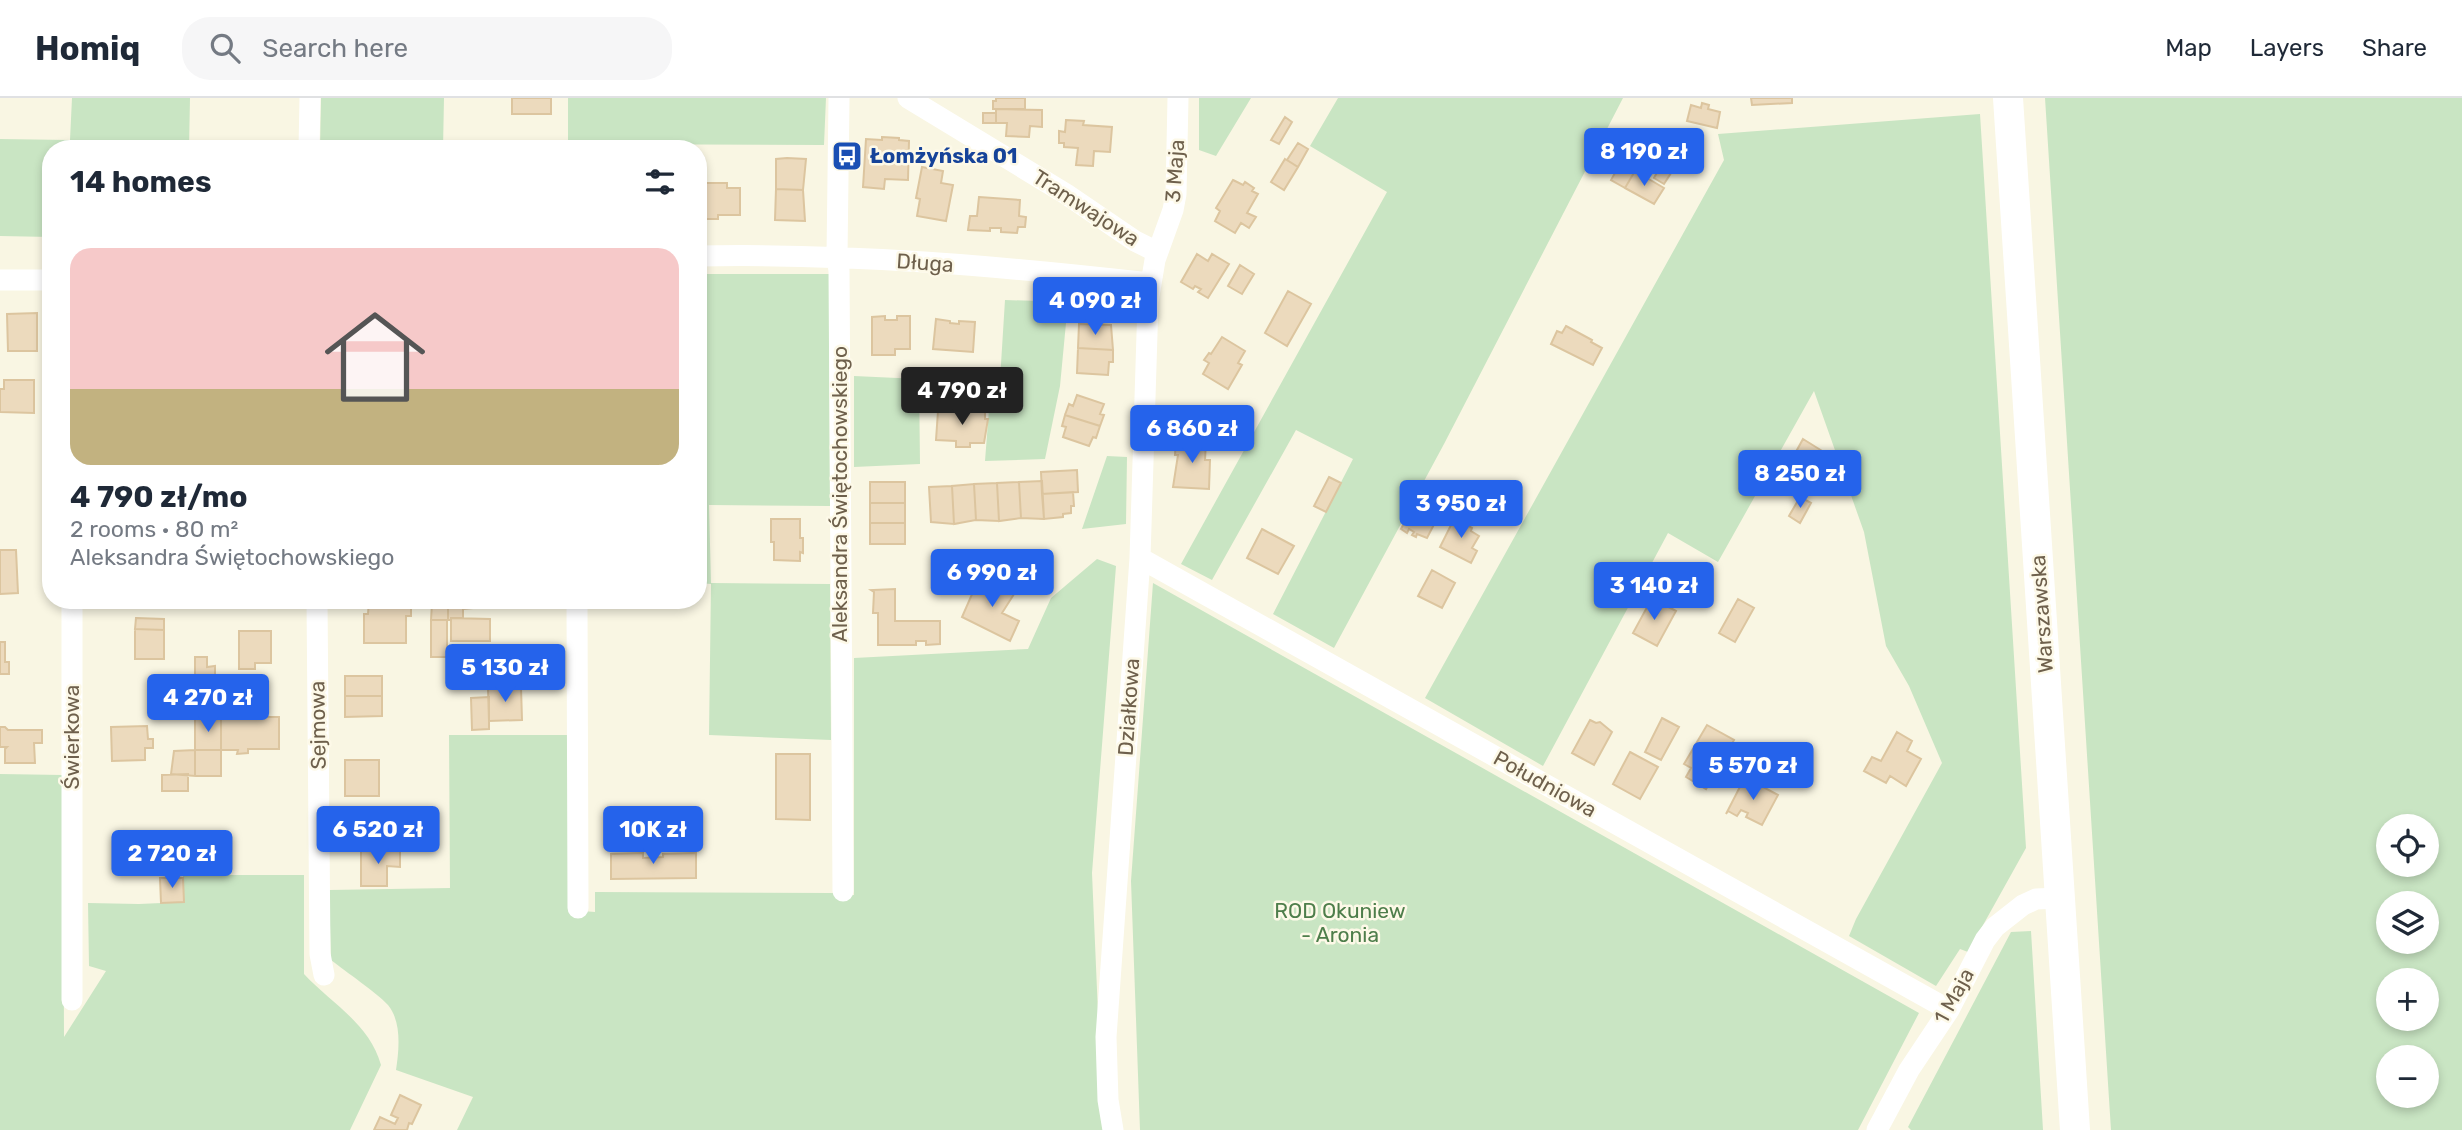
<!DOCTYPE html>
<html lang="en">
<head>
<meta charset="utf-8">
<style>
	body { margin:0; font-family:Rubik,sans-serif; background:#f6f6f7; color:#1f2937; height:100vh; display:flex; flex-direction:column; font-size:26px; white-space:nowrap }
	* { box-sizing:border-box; margin:0 }
	p { font-size:23px; color:#747a83 }
	.icon { flex:none; width:38px; height:38px; fill:none; stroke:currentColor; stroke-width:2; stroke-linecap:round; stroke-linejoin:round }
	.map { position:relative; flex:1; overflow:hidden }
	.details { position:absolute; left:42px; top:42px; width:665px; height:469px; display:flex; flex-direction:column; background:#fff; border-radius:28px; box-shadow:0 4px 10px #0003 }
	.details>* { flex:none }
	.tools { position:absolute; left:2376px; top:716px; display:grid; gap:14px }
	.tools a { display:grid; place-items:center; width:63px; height:63px; border-radius:50%; background:#fff; box-shadow:0 4px 10px #0003; font-size:35px }
	.price { position:absolute; translate:-50% -60px; padding:0 16px; border-radius:7px; background:#2563eb; color:#fff; font-size:23px; line-height:46px; filter:drop-shadow(0 2px 4px #0008) }
	.price::after { content:''; position:absolute; left:50%; top:42px; width:21px; height:16px; margin-left:-10px; background:inherit; clip-path:polygon(0 0,100% 0,50% 100%) }
	.price.on { background:#222; color:#fff }
	ul { padding:0; list-style:none }
	li { display:grid; align-content:center; gap:14px; height:371px; padding:0 28px }
	li+li { border-top:2px solid #e0e1e3 }
	li span { display:grid; place-items:center; height:217px; border-radius:21px; color:#555 }
	li>.icon { margin-inline-start:auto }
	span .icon { width:126px; height:126px; fill:#fffc; stroke-width:1 }
	li b { font-size:30px }
	h2 { display:flex; justify-content:space-between; align-items:center; height:84px; padding:0 28px; font-size:30px }
	header { display:flex; align-items:center; gap:42px; box-sizing:border-box; height:98px; padding:0 35px; background:#fff; border-bottom:2px solid #e0e1e3 }
	header strong { font-size:33px }
	nav { display:flex; gap:38px; margin-inline-start:auto; font-size:24px }
	.search { width:490px; height:63px; background:#f6f6f7; display:flex; align-items:center; gap:18px; box-sizing:border-box; padding:0 24px; border-radius:28px; color:#747a83; font-size:26px }
	.map>svg:first-child { display:block }
	.green { fill:#c9e5c3; fill-rule:evenodd }
	.building { fill:#ecdabd; stroke:#dcc59f; stroke-width:2 }
	.lines { fill:none; stroke-linecap:round; stroke-linejoin:round }
	.street { stroke:#fff; stroke-width:21 }
	.secondary { stroke:#fff; stroke-width:30 }
	.labels { text-anchor:middle; stroke-width:5; stroke-linejoin:round; paint-order:stroke }
	.transit-label { font-size:21px; font-weight:bold; fill:#164399; stroke:#fdf9e8; text-anchor:start }
	.street-label { font-size:21px; fill:#6e604c; stroke:#fdf9e8 }
	.park-label { font-size:21px; fill:#4e7e4b; stroke:#fdf9e8 }
</style>
</head>
<body>
<header>
<strong>Homiq</strong>
<div class="search"><svg class="icon" aria-label="search" viewBox="0 0 24 24"><circle cx="10" cy="10" r="6"/><path d="M15 15l6 6"/></svg>Search here</div>
<nav><a>Map</a><a>Layers</a><a>Share</a></nav>
</header>
<div class="map">
<svg width="2462" height="1032" viewBox="0 0 2462 1032">
	<rect width="100%" height="100%" fill="#f9f6e3"/>
	<path class="green" d="M 72,0 L 190,0 L 189,51 L 51,51 L 51,139 L 0,138 L 0,41 L 70,42 Z
		M 321,0 L 444,0 L 443,51 L 320,51 Z
		M 568,0 L 826,0 L 824,47 L 568,46 Z
		M 1199,0 L 1251,0 L 1216,58 L 1199,52 Z
		M 1338,0 L 1623,0 L 1444,346 L 1334,550 L 1273,516 L 1353,361 L 1296,332 L 1212,482 L 1181,466 L 1387,94 L 1310,48 Z
		M 2045,0 L 2462,0 L 2462,1032 L 2111,1032 ZM 2389,728 L 2427,728 L 2427,766 L 2389,766 ZM 2389,805 L 2427,805 L 2427,844 L 2389,844 ZM 2389,882 L 2427,882 L 2427,920 L 2389,920 ZM 2389,959 L 2427,959 L 2427,998 L 2389,998 Z
		M 1980,16 L 2026,750 L 1968,854 L 1960,851 L 1936,888 L 1849,838 L 1856,821 L 1942,665 L 1909,588 L 1886,548 L 1864,434 L 1814,293 L 1718,464 L 1668,435 L 1543,668 L 1425,600 L 1724,62 L 1718,36 Z
		M 698,176 L 829,176 L 830,408 L 709,407 L 711,485 L 830,486 L 831,642 L 709,637 L 711,486 L 698,485 Z
		M 1005,202 L 1068,204 L 1060,288 L 1045,361 L 985,363 L 990,298 L 999,298 Z
		M 854,278 L 919,281 L 920,366 L 854,369 Z
		M 1107,358 L 1127,359 L 1126,426 L 1082,431 Z
		M 1097,461 L 1116,468 L 1092,775 L 1103,1032 L 457,1032 L 473,999 L 396,972 C 399,952 402,924 388,907 C 376,894 346,874 331,862 L 329,792 L 450,790 L 449,637 L 568,637 L 570,812 L 595,814 L 595,794 L 831,795 L 854,797 L 854,560 L 1028,551 L 1051,500 Z
		M 1153,485 L 1919,915 L 1858,1032 L 1140,1032 L 1131,783 Z
		M 0,676 L 63,677 L 64,939 L 106,873 L 89,868 L 88,805 L 139,806 L 184,804 L 183,777 L 304,777 L 304,876 C 332,906 369,925 381,967 L 350,1032 L 0,1032 Z
		M 2031,833 L 2043,1032 L 1911,1032 L 1908,1029 L 2011,834 Z"/>
	<path class="building" d="M 512,0 L 551,0 L 551,16 L 512,16 Z
		M 996,0 L 1025,0 L 1025,11 L 993,11 L 993,3 L 996,3 Z
		M 1751,0 L 1792,0 L 1792,5 L 1752,7 Z
		M 1702,5 L 1709,7 L 1708,11 L 1720,14 L 1717,30 L 1687,23 L 1691,7 L 1701,10 Z
		M 996,11 L 1042,12 L 1042,29 L 1030,28 L 1029,39 L 1006,38 L 1007,25 L 996,25 Z
		M 983,15 L 996,15 L 996,25 L 983,25 Z
		M 1285,19 L 1292,24 L 1279,46 L 1271,42 Z
		M 1066,22 L 1084,23 L 1083,27 L 1112,29 L 1110,54 L 1094,53 L 1093,68 L 1076,67 L 1078,50 L 1064,49 L 1064,45 L 1059,45 L 1059,33 L 1065,34 Z
		M 882,39 L 899,40 L 899,42 L 909,43 L 908,82 L 885,81 L 884,91 L 863,89 L 866,41 L 882,42 Z
		M 1298,45 L 1308,51 L 1298,69 L 1287,62 Z
		M 787,60 L 806,61 L 803,92 L 776,91 L 776,61 Z
		M 1285,61 L 1298,69 L 1284,92 L 1271,84 Z
		M 1620,66 L 1635,73 L 1625,90 L 1611,82 Z
		M 922,69 L 943,73 L 941,85 L 953,87 L 946,123 L 917,118 L 920,101 L 916,100 Z
		M 1660,69 L 1671,75 L 1664,86 L 1654,80 Z
		M 1635,73 L 1664,90 L 1654,106 L 1625,90 Z
		M 1233,82 L 1243,87 L 1245,84 L 1254,90 L 1252,93 L 1258,96 L 1247,115 L 1256,119 L 1249,130 L 1241,125 L 1235,135 L 1215,123 L 1220,113 L 1216,110 Z
		M 705,85 L 727,85 L 727,90 L 740,90 L 740,117 L 718,117 L 718,121 L 704,121 Z
		M 776,91 L 803,92 L 805,123 L 775,122 Z
		M 979,99 L 1020,102 L 1019,118 L 1026,119 L 1025,129 L 1018,129 L 1017,135 L 1001,134 L 1001,130 L 990,130 L 990,133 L 968,132 L 970,118 L 977,118 Z
		M 1197,156 L 1208,163 L 1212,156 L 1229,166 L 1208,200 L 1198,194 L 1201,191 L 1195,188 L 1193,191 L 1181,184 Z
		M 1240,167 L 1254,176 L 1242,196 L 1228,188 Z
		M 1288,193 L 1311,206 L 1287,248 L 1265,235 Z
		M 37,215 L 37,253 L 8,253 L 7,216 Z
		M 885,218 L 885,222 L 897,222 L 897,218 L 910,218 L 910,251 L 895,251 L 895,257 L 872,257 L 872,219 Z
		M 936,221 L 950,223 L 950,225 L 959,226 L 959,223 L 975,224 L 973,254 L 933,251 Z
		M 1079,226 L 1111,227 L 1113,252 L 1078,250 Z
		M 1566,228 L 1592,242 L 1591,244 L 1602,250 L 1593,267 L 1551,246 L 1557,233 L 1562,235 Z
		M 1222,239 L 1245,253 L 1238,265 L 1242,267 L 1228,291 L 1203,276 L 1209,265 L 1204,262 L 1209,255 L 1211,256 Z
		M 1078,250 L 1113,252 L 1113,264 L 1109,264 L 1108,277 L 1077,275 Z
		M 4,282 L 34,282 L 34,315 L 0,314 L 0,291 L 4,291 Z
		M 1077,297 L 1104,306 L 1100,316 L 1104,317 L 1100,328 L 1065,317 L 1069,306 L 1073,308 Z
		M 969,310 L 985,310 L 985,321 L 988,321 L 984,345 L 970,345 L 970,349 L 956,349 L 956,343 L 936,342 L 938,313 L 969,314 Z
		M 1065,317 L 1100,328 L 1096,340 L 1093,339 L 1089,348 L 1063,339 L 1066,329 L 1062,328 Z
		M 1176,341 L 1206,343 L 1205,362 L 1210,362 L 1209,391 L 1173,389 L 1178,357 L 1175,357 Z
		M 1803,341 L 1827,356 L 1816,375 L 1792,361 Z
		M 1077,372 L 1078,394 L 1042,396 L 1041,374 Z
		M 1329,379 L 1341,385 L 1326,414 L 1314,408 Z
		M 1042,383 L 1044,421 L 1021,420 L 1019,384 Z
		M 870,384 L 905,384 L 905,405 L 870,405 Z
		M 1019,384 L 1021,420 L 999,423 L 997,385 Z
		M 997,385 L 999,423 L 976,422 L 974,386 Z
		M 974,386 L 976,422 L 954,426 L 952,388 Z
		M 952,388 L 954,426 L 931,424 L 929,389 Z
		M 1073,394 L 1074,408 L 1071,408 L 1071,415 L 1063,416 L 1063,419 L 1044,421 L 1042,396 Z
		M 1800,399 L 1811,405 L 1800,425 L 1789,418 Z
		M 1415,404 L 1421,408 L 1422,404 L 1441,413 L 1427,440 L 1417,436 L 1416,439 L 1412,437 L 1414,434 L 1409,431 L 1407,435 L 1401,431 Z
		M 870,405 L 905,405 L 905,425 L 870,425 Z
		M 1455,419 L 1468,425 L 1467,427 L 1472,430 L 1471,433 L 1479,438 L 1472,450 L 1477,453 L 1471,465 L 1440,449 Z
		M 771,421 L 800,421 L 800,440 L 803,440 L 803,455 L 800,454 L 800,463 L 774,462 L 774,444 L 771,444 Z
		M 870,425 L 905,425 L 905,446 L 870,446 Z
		M 1262,431 L 1294,448 L 1278,476 L 1247,460 Z
		M 0,452 L 16,452 L 18,495 L 0,496 Z
		M 1432,472 L 1455,485 L 1442,510 L 1418,498 Z
		M 986,479 L 1016,493 L 1002,515 L 1019,523 L 1010,543 L 962,519 L 973,494 L 978,494 Z
		M 895,491 L 895,523 L 940,523 L 940,546 L 926,547 L 926,543 L 916,543 L 916,547 L 878,547 L 878,515 L 873,515 L 874,494 L 871,492 Z
		M 1652,500 L 1676,513 L 1657,548 L 1633,535 Z
		M 1738,501 L 1754,510 L 1735,544 L 1719,535 Z
		M 176,502 L 193,502 L 193,507 L 176,508 Z
		M 369,502 L 411,502 L 411,518 L 406,518 L 406,545 L 364,545 L 364,516 L 368,516 Z
		M 428,502 L 448,502 L 448,522 L 431,522 L 432,505 L 428,505 Z
		M 448,502 L 471,502 L 472,510 L 463,511 L 463,520 L 451,520 L 451,522 L 448,522 Z
		M 136,520 L 164,521 L 164,532 L 135,531 Z
		M 451,520 L 490,521 L 490,543 L 451,543 Z
		M 431,522 L 447,522 L 447,559 L 431,559 Z
		M 135,531 L 164,532 L 164,561 L 135,561 Z
		M 239,533 L 271,533 L 271,565 L 255,565 L 255,571 L 239,571 Z
		M 0,544 L 5,544 L 5,564 L 9,564 L 9,576 L 0,576 Z
		M 195,559 L 207,559 L 207,569 L 215,568 L 215,585 L 195,586 Z
		M 345,578 L 382,578 L 382,598 L 345,598 Z
		M 521,589 L 522,622 L 489,623 L 488,590 Z
		M 345,598 L 382,598 L 382,618 L 345,619 Z
		M 489,599 L 489,631 L 472,632 L 471,600 Z
		M 245,613 L 263,613 L 263,619 L 279,619 L 279,651 L 248,651 L 248,655 L 237,656 L 238,652 L 221,652 L 221,619 L 245,619 Z
		M 195,619 L 221,619 L 221,652 L 195,652 Z
		M 1662,620 L 1679,629 L 1661,662 L 1645,654 Z
		M 1590,622 L 1596,625 L 1600,624 L 1612,634 L 1594,667 L 1572,655 Z
		M 1707,627 L 1734,642 L 1706,691 L 1686,679 L 1691,670 L 1684,666 Z
		M 147,628 L 148,641 L 153,641 L 153,650 L 145,650 L 145,662 L 112,663 L 111,629 Z
		M 0,629 L 5,629 L 8,632 L 42,632 L 42,645 L 34,645 L 35,665 L 5,665 L 5,651 L 7,649 L 0,649 Z
		M 1897,634 L 1912,643 L 1907,653 L 1921,661 L 1906,688 L 1890,678 L 1886,685 L 1864,673 L 1872,659 L 1881,663 Z
		M 195,652 L 221,652 L 221,678 L 195,678 Z
		M 195,652 L 195,678 L 171,676 L 174,653 Z
		M 1630,654 L 1658,669 L 1640,701 L 1613,686 Z
		M 776,656 L 810,656 L 810,722 L 776,721 Z
		M 345,662 L 379,662 L 379,698 L 345,698 Z
		M 188,676 L 188,693 L 162,693 L 162,677 Z
		M 1744,681 L 1744,683 L 1752,688 L 1754,684 L 1778,697 L 1762,727 L 1746,719 L 1748,715 L 1741,712 L 1737,718 L 1728,713 L 1726,716 Z
		M 361,752 L 400,752 L 400,769 L 387,768 L 387,788 L 361,788 Z
		M 643,755 L 643,760 L 663,759 L 663,756 L 696,755 L 696,780 L 611,781 L 611,756 Z
		M 160,780 L 183,780 L 184,804 L 161,805 Z
		M 400,997 L 421,1007 L 412,1026 L 409,1025 L 407,1032 L 374,1032 L 380,1019 L 395,1026 L 398,1020 L 391,1017 Z"/>
	<g class="lines">
		<path class="street" d="M 839,0 L 837,158 L 839,173 L 843,793
			M 908,0 L 1066,96 L 1135,143 L 1157,154
			M 309,51 L 310,0
			M 698,158 C 849,155 1000,168 1150,185
			M 0,182 L 51,182
			M 1140,460 L 1949,912
			M 317,502 L 320,856 L 324,877
			M 577,502 L 578,810
			M 72,902 L 72,502
			M 1113,1032 L 1108,1002 L 1106,939 L 1140,460 L 1148,204 L 1155,162 L 1173,112 L 1176,96 L 1178,0
			M 1877,1032 L 1909,972 L 1949,912 L 1985,842 L 1995,829 L 2023,807 L 2036,801 L 2060,800"/>
		<path class="secondary" d="M 2008,0 L 2075,1032"/>
	</g>
	<defs>
		<g id="bus-square" transform="scale(1.575)"><rect x="-9" y="-9" width="18" height="18" rx="4" fill="#1a4fb4" stroke="#fdf9e8"/><path d="M-5-6H5V4H4V6H2V4H-2V6H-4V4H-5ZM-3.5-4V0h7V-4ZM-3.5 1.2v1.5H-2V1.2ZM2 1.2v1.5H3.5V1.2Z" fill="#fff"/></g>
	</defs>
	<g fill-rule="evenodd">
		<use href="#bus-square" x="847" y="58"/>
	</g>
	<g class="labels">
		<g class="transit-label">
			<text x="870" y="65">Łomżyńska 01</text>
		</g>
		<g class="street-label">
			<text transform="translate(1175 73) rotate(-86)" y="7">3 Maja</text>
			<text transform="translate(1086 110) rotate(33)" y="7">Tramwajowa</text>
			<text transform="translate(925 165) rotate(4)" y="7">Długa</text>
			<text transform="translate(840 396) rotate(-90)" y="7">Aleksandra Świętochowskiego</text>
			<text transform="translate(2042 516) rotate(-94)" y="7">Warszawska</text>
			<text transform="translate(1129 609) rotate(-86)" y="7">Działkowa</text>
			<text transform="translate(318 627) rotate(-91)" y="7">Sejmowa</text>
			<text transform="translate(72 639) rotate(-90)" y="7">Świerkowa</text>
			<text transform="translate(1545 686) rotate(29)" y="7">Południowa</text>
			<text transform="translate(1954 898) rotate(-61)" y="7">1 Maja</text>
		</g>
		<g class="park-label">
			<text x="1340" y="820">ROD Okuniew<tspan x="1340" dy="24">- Aronia</tspan></text>
		</g>
	</g>
</svg>
<div class="tools">
<a><svg class="icon" aria-label="locate" viewBox="0 0 24 24"><circle cx="12" cy="12" r="6"/><path d="M12 2v4M12 18v4M2 12h4M18 12h4"/></svg></a>
<a><svg class="icon" aria-label="layers" viewBox="0 0 24 24"><path d="M12 4l9 5-9 5-9-5zM3 14l9 5 9-5"/></svg></a>
<a>+</a>
<a>−</a>
</div>
<b class="price" style="left:1644px;top:90px">8 190 zł</b>
<b class="price" style="left:1095px;top:239px">4 090 zł</b>
<b class="price on" style="left:962px;top:329px">4 790 zł</b>
<b class="price" style="left:1192px;top:367px">6 860 zł</b>
<b class="price" style="left:1800px;top:412px">8 250 zł</b>
<b class="price" style="left:1461px;top:442px">3 950 zł</b>
<b class="price" style="left:992px;top:511px">6 990 zł</b>
<b class="price" style="left:1654px;top:524px">3 140 zł</b>
<b class="price" style="left:505px;top:606px">5 130 zł</b>
<b class="price" style="left:208px;top:636px">4 270 zł</b>
<b class="price" style="left:1753px;top:704px">5 570 zł</b>
<b class="price" style="left:378px;top:768px">6 520 zł</b>
<b class="price" style="left:653px;top:768px">10K zł</b>
<b class="price" style="left:172px;top:792px">2 720 zł</b>
<section class="details">
<h2>14 homes<svg class="icon" aria-label="filters" viewBox="0 0 24 24"><path d="M4 7h16M4 17h16"/><circle cx="9" cy="7" r="2"/><circle cx="15" cy="17" r="2"/></svg></h2>
<ul>
<li><span style="background:linear-gradient(#f6c9c9 65%,#c2b280 0)"><svg class="icon" aria-label="home" viewBox="0 0 24 24"><path d="M3 11l9-7 9 7M6 9v11h12V9"/></svg></span><div><b>4 790 zł/mo</b><p>2 rooms · 80 m²</p><p>Aleksandra Świętochowskiego</p></div></li>
</ul>
</section>
</div>
</body>
</html>
